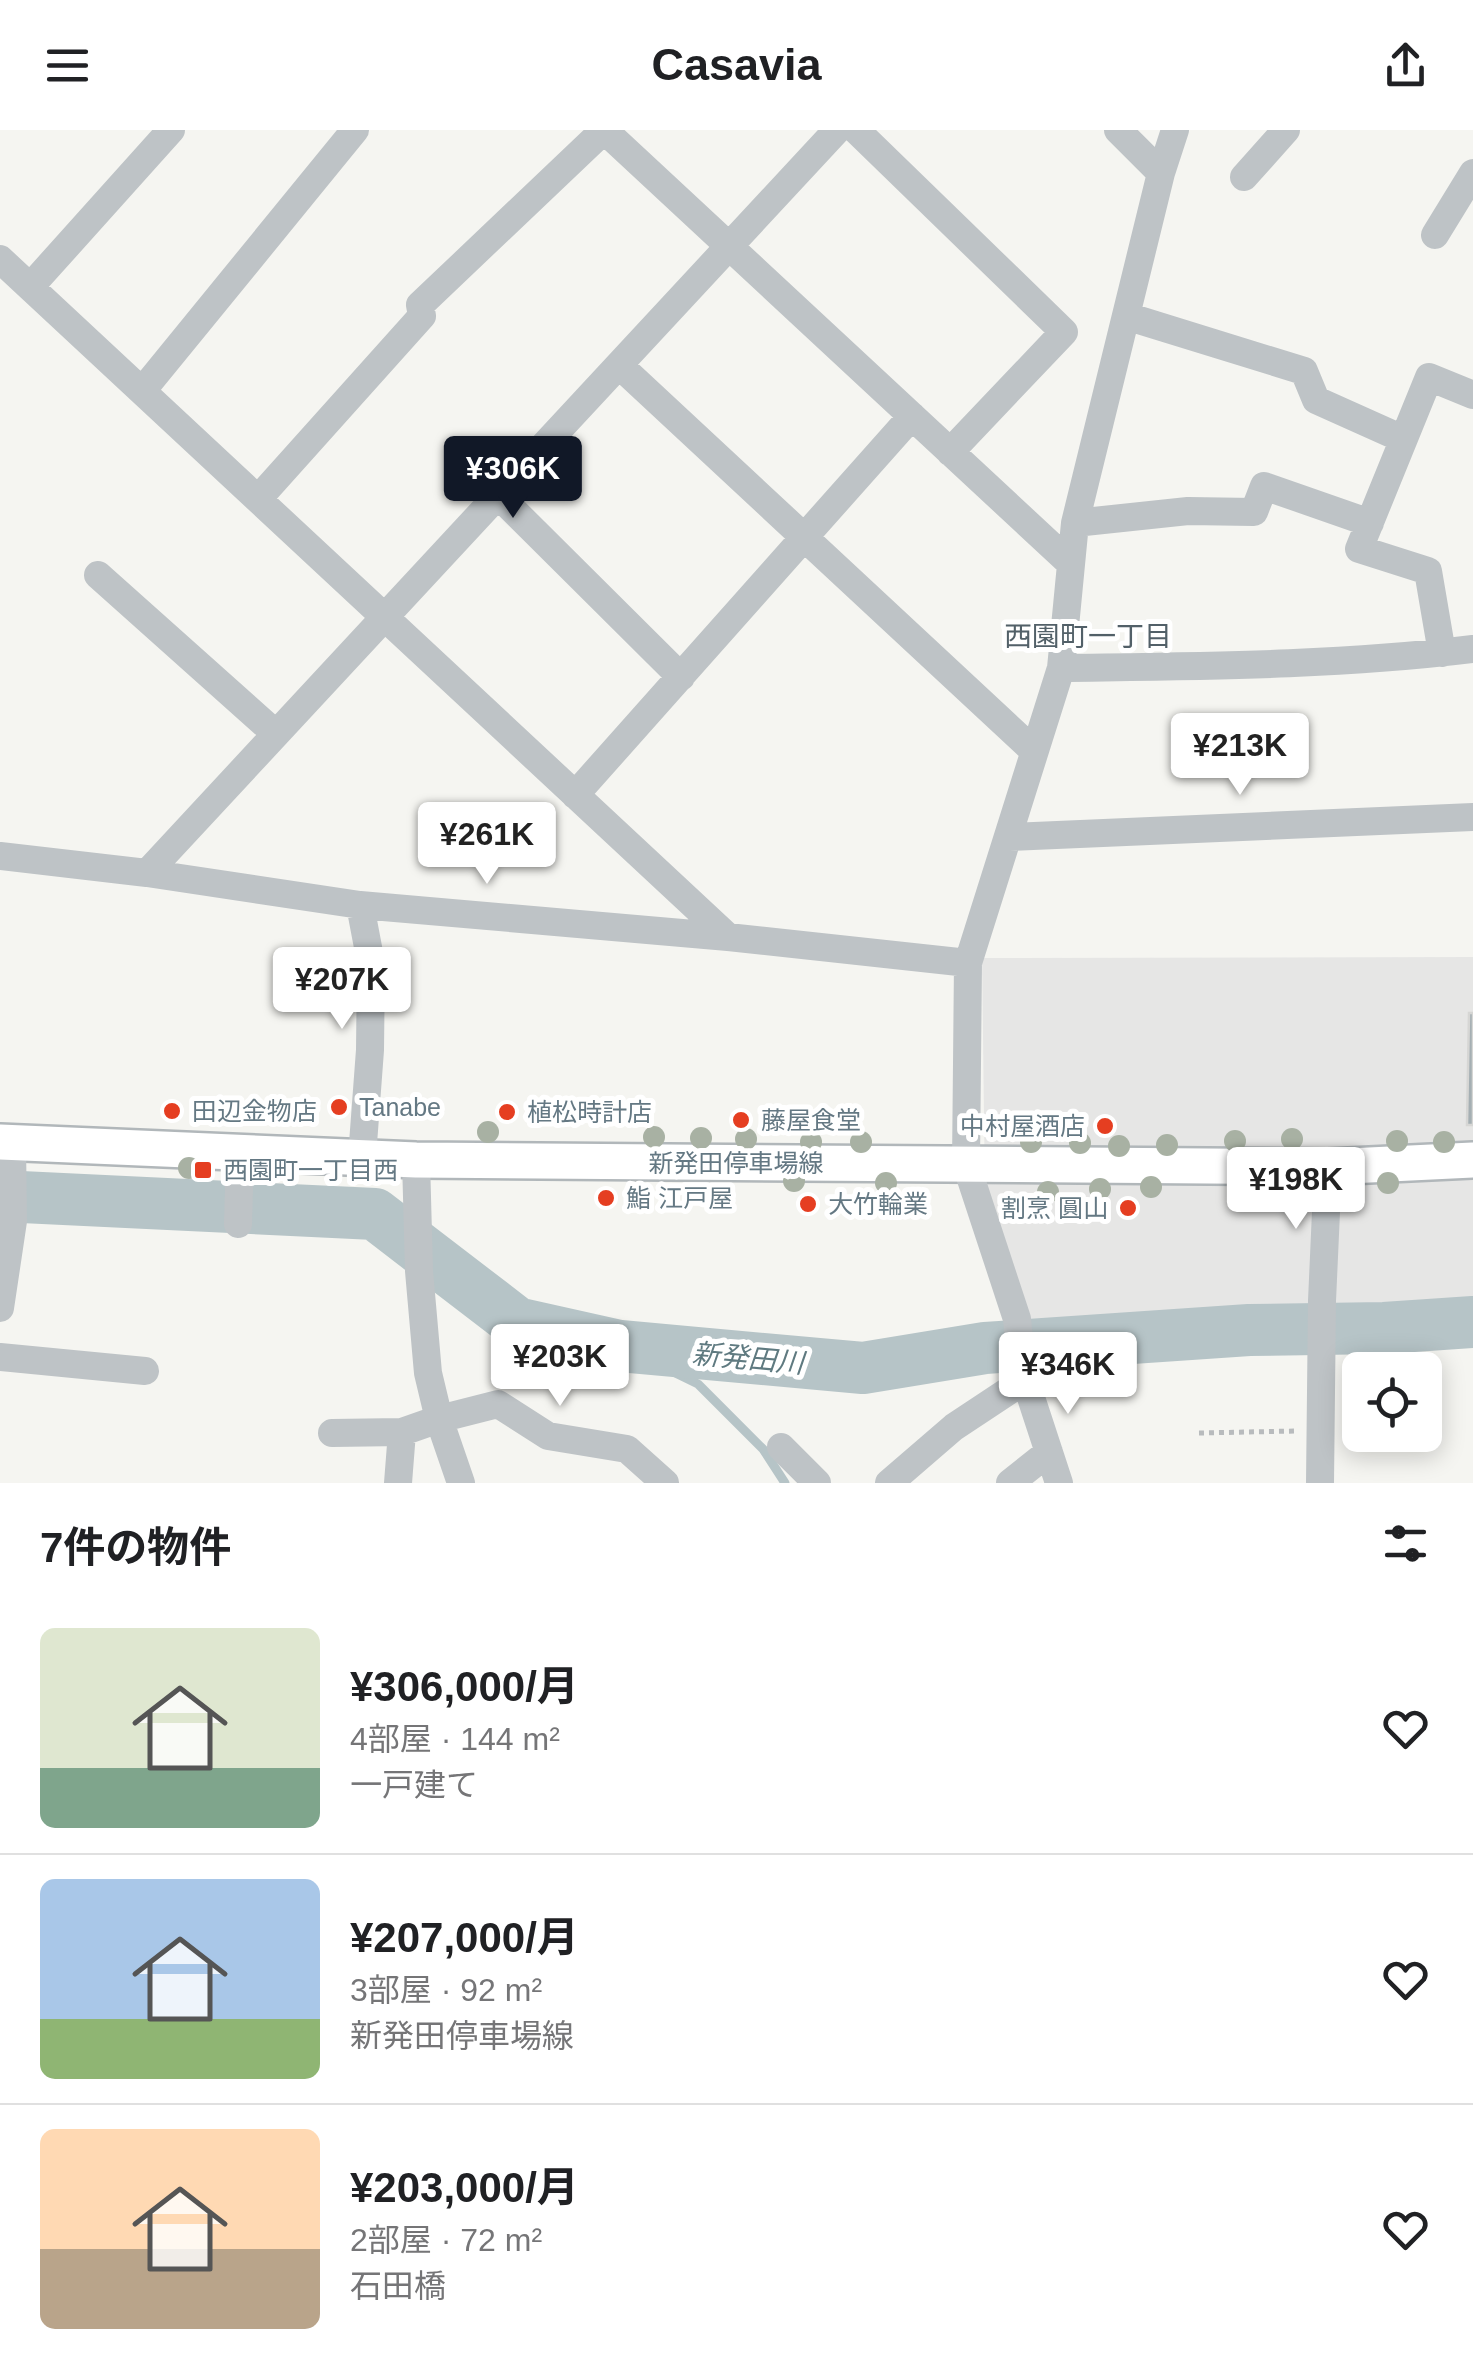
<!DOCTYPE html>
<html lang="ja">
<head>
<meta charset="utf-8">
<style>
	body { margin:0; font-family:Arial,"Noto Sans JP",sans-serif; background:#f6f6f6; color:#202124; height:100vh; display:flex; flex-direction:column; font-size:38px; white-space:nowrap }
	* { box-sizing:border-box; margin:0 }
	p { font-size:32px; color:#757577 }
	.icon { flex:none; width:55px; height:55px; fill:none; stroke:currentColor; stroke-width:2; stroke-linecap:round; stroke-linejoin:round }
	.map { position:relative; height:1353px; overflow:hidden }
	.panel { display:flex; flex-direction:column; background:#fff; flex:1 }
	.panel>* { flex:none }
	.buttons { position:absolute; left:1342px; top:1222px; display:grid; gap:20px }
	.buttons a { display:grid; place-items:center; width:100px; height:100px; border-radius:15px; background:#fff; box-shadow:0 5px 25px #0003; font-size:50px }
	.price { position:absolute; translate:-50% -85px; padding:0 22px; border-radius:10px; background:#fff; color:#222; font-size:32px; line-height:65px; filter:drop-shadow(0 2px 5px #0008) }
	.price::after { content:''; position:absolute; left:50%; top:60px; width:30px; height:22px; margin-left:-15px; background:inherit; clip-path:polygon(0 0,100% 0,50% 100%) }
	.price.on { background:#111827; color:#fff }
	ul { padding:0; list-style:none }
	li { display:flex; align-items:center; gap:30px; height:250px; padding:0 40px }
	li+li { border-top:2px solid #e0e0e0 }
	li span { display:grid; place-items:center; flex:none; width:280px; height:200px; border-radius:15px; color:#555 }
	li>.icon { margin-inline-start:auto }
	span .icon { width:120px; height:120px; fill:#fffc; stroke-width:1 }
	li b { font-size:42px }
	h2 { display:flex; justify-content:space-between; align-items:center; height:120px; padding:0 40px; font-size:42px }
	header { display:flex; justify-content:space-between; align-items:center; height:130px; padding:0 40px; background:#fff; font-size:45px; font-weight:600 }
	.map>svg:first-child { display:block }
	.built { fill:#e6e6e5 }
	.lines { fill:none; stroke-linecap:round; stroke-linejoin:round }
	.stream { stroke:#b6c4c7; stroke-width:9 }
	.river { stroke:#b6c4c7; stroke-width:52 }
	.building { fill:#a5afb3; stroke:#d6d6d4; stroke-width:2.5 }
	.major-casing { stroke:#b1b7ba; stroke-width:40 }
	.path { stroke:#b8bbbd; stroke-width:5; stroke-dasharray:5 5; stroke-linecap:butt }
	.minor { stroke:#bec3c6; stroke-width:28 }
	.major { stroke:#fff; stroke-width:35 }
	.tree { fill:#a8b1a3 }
	.poi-dot { fill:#e53e21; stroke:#fff; stroke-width:4 }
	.labels { text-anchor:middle; stroke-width:10; stroke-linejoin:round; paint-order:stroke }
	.poi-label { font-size:25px; fill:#647883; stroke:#fff; text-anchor:start }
	.street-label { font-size:25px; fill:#647883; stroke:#fff }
	.neighbourhood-label { font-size:28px; fill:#526068; stroke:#fff }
	.water-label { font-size:28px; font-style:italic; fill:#5f7a80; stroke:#fff }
</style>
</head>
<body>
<header><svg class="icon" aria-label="menu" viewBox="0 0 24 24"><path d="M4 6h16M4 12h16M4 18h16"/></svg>Casavia<svg class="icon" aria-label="share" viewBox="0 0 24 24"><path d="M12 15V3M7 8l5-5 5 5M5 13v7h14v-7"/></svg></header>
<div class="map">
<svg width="1473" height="1353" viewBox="0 0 1473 1353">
	<rect width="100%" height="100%" fill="#f5f5f1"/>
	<path class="built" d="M 1473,827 L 1473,1183 L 1025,1202 L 985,1065 L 982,828 Z"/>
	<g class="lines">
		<path class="stream" d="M 620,1216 L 698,1254 L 763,1319 L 785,1353"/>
		<path class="river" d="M 0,1066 L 375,1084 L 517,1193 L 620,1216 L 863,1238 L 985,1218 L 1249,1200 L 1384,1198 L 1473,1192"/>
	</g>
	<path class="building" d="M 1469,883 L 1473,883 L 1473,995 L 1467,995 Z"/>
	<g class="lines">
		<g class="major-casing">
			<path id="major" d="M 0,1012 L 416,1030 L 1328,1037 L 1473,1030"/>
		</g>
		<path class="path" d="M 1199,1303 L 1296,1301"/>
		<path class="minor" d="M 604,0 L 1070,433
			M 856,0 L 1064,202 L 950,322
			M 1118,0 L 1161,43
			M 1244,47 L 1286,0
			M 1435,105 L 1473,43
			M 0,129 L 728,807
			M 30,157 L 171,0
			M 1126,186 L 1304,241 L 1316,270 L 1403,309
			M 619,235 L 1034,621
			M 142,261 L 355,0
			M 498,365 L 681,547
			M 258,369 L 422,186 L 420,175 L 604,0
			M 1075,393 L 1188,381 L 1254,382 L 1264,356 L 1370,393
			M 98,445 L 276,604
			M 1442,523 L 1428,441 L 1359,419 L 1429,247 L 1473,265
			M 1061,538 C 1198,536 1336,536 1473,519
			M 575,665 L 912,286
			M 1009,707 L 1473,687
			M 0,726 L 147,743 L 360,775 L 728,807 L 968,833
			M 147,743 L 837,0
			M 360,775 L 371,833 L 370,920 L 362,1027
			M 416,1030 L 419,1141 L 428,1243 L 439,1289 L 461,1353
			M 238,1094 L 240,1022
			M 0,1178 L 13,1091 L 12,1013
			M 0,1227 L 145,1241
			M 332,1303 L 402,1302 L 439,1289 L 498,1274 L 548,1306 L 627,1319 L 665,1353
			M 781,1317 L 817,1353
			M 398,1353 L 402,1302
			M 889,1353 L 954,1297 L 1025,1250
			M 1010,1353 L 1049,1322
			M 1059,1353 L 1022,1240 L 1017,1189 L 966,1034 L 968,833 L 1061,538 L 1075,393 L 1161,43 L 1175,0
			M 1320,1353 L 1322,1171 L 1328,1037"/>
		<use href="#major" class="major"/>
	</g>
	<g class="tree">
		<circle cx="488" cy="1002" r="11"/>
		<circle cx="654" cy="1007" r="11"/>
		<circle cx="701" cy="1008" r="11"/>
		<circle cx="746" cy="1009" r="11"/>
		<circle cx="1292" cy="1009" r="11"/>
		<circle cx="1235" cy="1011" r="11"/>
		<circle cx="1397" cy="1011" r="11"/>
		<circle cx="811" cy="1012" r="11"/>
		<circle cx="861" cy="1012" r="11"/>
		<circle cx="1031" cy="1012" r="11"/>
		<circle cx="1444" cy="1012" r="11"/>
		<circle cx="1080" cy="1013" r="11"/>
		<circle cx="1167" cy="1015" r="11"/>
		<circle cx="1119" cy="1016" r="11"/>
		<circle cx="189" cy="1038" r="11"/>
		<circle cx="794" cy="1051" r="11"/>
		<circle cx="886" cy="1053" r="11"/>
		<circle cx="1388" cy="1053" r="11"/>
		<circle cx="1248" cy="1055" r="11"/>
		<circle cx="1277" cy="1056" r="11"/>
		<circle cx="1151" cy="1057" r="11"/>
		<circle cx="1100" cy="1059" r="11"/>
		<circle cx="1048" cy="1062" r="11"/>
	</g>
	<g class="poi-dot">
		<circle cx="339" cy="977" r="10"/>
		<circle cx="172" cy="981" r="10"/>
		<circle cx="507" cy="982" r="10"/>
		<circle cx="741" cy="990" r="10"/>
		<circle cx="1105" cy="996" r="10"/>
		<rect x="193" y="1030" width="20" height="20" rx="5"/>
		<circle cx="606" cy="1068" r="10"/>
		<circle cx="808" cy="1074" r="10"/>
		<circle cx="1128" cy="1078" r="10"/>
	</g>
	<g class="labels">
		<g class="poi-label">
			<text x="359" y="986">Tanabe</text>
			<text x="192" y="990">田辺金物店</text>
			<text x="527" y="991">植松時計店</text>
			<text x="761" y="999">藤屋食堂</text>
			<text x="1085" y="1005" text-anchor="end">中村屋酒店</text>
			<text x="223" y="1049">西園町一丁目西</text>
			<text x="626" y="1077">鮨 江戸屋</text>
			<text x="828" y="1083">大竹輪業</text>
			<text x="1108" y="1087" text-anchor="end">割烹 圓山</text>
		</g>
		<g class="street-label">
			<text x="736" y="1042">新発田停車場線</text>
		</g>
		<g class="neighbourhood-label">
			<text x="1088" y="516">西園町一丁目</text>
		</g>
		<g class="water-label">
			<text transform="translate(748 1228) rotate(5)" y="10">新発田川</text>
		</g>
	</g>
</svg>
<div class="buttons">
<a><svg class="icon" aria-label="locate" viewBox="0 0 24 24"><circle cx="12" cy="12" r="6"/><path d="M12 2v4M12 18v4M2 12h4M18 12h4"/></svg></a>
</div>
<b class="price on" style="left:513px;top:391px">¥306K</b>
<b class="price" style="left:1240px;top:668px">¥213K</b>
<b class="price" style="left:487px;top:757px">¥261K</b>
<b class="price" style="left:342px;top:902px">¥207K</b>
<b class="price" style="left:1296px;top:1102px">¥198K</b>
<b class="price" style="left:560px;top:1279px">¥203K</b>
<b class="price" style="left:1068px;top:1287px">¥346K</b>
</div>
<section class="panel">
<h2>7件の物件<svg class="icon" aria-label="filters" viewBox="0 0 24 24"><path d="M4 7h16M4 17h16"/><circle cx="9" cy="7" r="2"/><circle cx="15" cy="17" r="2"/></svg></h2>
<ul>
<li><span style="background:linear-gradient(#dfe7d0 70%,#7fa58c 0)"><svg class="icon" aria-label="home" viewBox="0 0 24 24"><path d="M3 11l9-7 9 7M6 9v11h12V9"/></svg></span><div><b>¥306,000/月</b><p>4部屋 · 144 m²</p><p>一戸建て</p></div><svg class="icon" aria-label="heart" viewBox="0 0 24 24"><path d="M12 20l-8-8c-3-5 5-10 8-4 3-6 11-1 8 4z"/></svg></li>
<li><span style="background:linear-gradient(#a9c7e8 70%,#8fb573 0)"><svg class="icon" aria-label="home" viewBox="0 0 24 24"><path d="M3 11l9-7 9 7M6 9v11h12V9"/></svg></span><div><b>¥207,000/月</b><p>3部屋 · 92 m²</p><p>新発田停車場線</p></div><svg class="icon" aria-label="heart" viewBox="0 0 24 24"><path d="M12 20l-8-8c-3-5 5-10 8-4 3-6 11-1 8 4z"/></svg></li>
<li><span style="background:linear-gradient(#ffd9b3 60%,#b9a48a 0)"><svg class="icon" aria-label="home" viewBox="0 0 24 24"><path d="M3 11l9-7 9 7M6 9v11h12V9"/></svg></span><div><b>¥203,000/月</b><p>2部屋 · 72 m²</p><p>石田橋</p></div><svg class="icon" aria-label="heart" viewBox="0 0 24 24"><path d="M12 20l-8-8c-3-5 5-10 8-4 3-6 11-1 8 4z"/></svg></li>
</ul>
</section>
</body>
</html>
